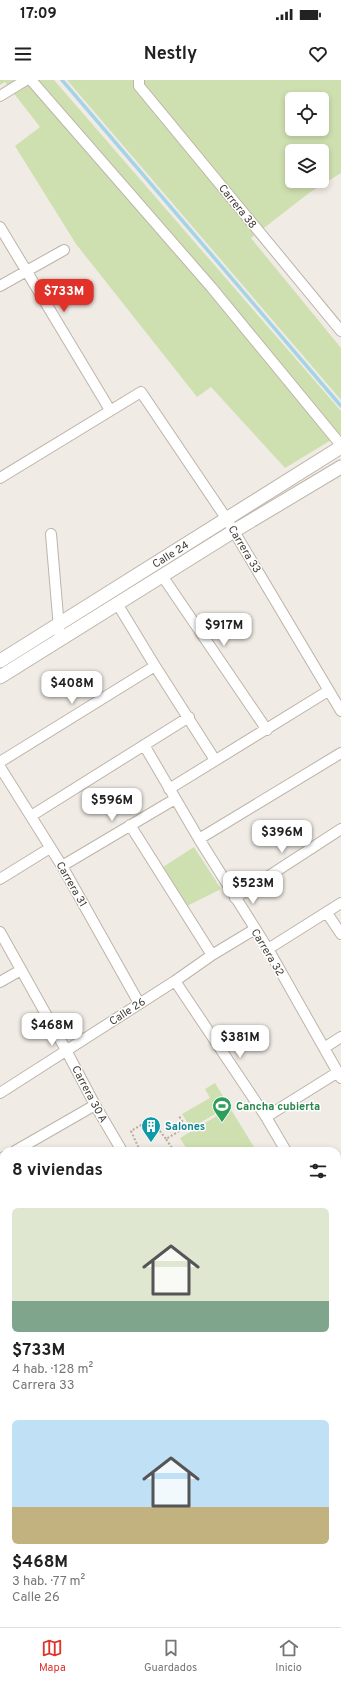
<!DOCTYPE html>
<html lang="es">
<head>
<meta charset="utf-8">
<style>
	body { margin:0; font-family:Overpass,sans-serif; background:#f6f6f6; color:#222; height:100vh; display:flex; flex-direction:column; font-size:15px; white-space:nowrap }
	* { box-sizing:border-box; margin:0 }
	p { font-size:13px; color:#767676 }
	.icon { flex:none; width:22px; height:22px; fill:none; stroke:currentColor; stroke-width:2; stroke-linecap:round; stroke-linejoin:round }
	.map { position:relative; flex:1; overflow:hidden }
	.sheet { position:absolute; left:0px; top:1067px; width:341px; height:480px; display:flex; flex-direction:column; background:#fff; border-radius:12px 12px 0 0; box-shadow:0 2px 6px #0003 }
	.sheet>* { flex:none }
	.tools { position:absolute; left:285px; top:12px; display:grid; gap:8px }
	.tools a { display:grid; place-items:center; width:44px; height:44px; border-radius:6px; background:#fff; box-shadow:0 2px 6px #0003; font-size:20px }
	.price { position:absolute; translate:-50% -34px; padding:0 9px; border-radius:8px; background:#fff; color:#222; font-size:13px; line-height:26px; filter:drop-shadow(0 1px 2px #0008) }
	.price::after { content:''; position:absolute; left:50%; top:24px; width:12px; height:9px; margin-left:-6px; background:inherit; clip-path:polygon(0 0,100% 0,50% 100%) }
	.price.current { background:#e13129; color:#fff }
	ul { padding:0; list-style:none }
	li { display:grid; align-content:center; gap:8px; height:212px; padding:0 12px }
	li span { display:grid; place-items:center; height:124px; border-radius:6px; color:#555 }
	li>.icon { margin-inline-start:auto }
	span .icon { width:72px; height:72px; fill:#fffc; stroke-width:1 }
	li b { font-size:17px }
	h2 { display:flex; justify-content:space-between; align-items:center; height:48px; padding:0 12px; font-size:17px }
	.status { display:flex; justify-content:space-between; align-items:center; height:28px; padding:0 20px; background:#fff; direction:ltr }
	.status svg { height:11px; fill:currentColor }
	header { display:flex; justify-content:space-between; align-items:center; height:52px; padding:0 12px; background:#fff; font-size:18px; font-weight:700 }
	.dock { display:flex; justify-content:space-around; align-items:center; height:56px; border-top:1px solid #e0e0e0; background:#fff; font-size:11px; color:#767676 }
	.dock a { display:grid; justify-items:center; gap:2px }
	.dock .current { color:#e13129 }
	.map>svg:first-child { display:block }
	.green { fill:#cfe0b0; fill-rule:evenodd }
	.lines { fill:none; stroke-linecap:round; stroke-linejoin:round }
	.stream { stroke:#a5d3e7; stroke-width:3.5 }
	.minor-casing { stroke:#bdb4aa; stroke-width:12 }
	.tertiary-casing { stroke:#bdb4aa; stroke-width:15 }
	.secondary-casing { stroke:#cbb897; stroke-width:17 }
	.path { stroke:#baab9a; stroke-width:2; stroke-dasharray:2 2; stroke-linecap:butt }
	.minor { stroke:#fff; stroke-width:10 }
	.tertiary { stroke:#fff; stroke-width:13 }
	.secondary { stroke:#f8e6c5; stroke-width:15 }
	.labels { text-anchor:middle; stroke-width:3; stroke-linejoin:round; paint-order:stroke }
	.street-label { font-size:11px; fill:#413b34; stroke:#fff }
	.leisure-label { font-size:11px; font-weight:bold; fill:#27864d; stroke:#fff; text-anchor:start }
	.culture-label { font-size:11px; font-weight:bold; fill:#0d838f; stroke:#fff; text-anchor:start }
</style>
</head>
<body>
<div class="status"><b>17:09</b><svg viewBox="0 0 49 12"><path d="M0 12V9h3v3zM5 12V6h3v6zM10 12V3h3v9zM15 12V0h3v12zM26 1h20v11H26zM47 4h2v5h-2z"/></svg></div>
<header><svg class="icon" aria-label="menu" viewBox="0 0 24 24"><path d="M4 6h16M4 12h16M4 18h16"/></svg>Nestly<svg class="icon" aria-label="heart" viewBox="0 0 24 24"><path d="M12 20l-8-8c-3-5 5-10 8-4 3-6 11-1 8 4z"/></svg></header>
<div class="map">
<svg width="341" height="1547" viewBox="0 0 341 1547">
	<rect width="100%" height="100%" fill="#f0ebe4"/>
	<path class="green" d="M 0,0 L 54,0 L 341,331 L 341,354 L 285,388 L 211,307 L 197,317 L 76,164 L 15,66 L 40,47 L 5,2 L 0,5 Z
		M 67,0 L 341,0 L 341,93 L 309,113 L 251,158 L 341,268 L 341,320 ZM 292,19 L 322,19 L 322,49 L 292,49 ZM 292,71 L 322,71 L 322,101 L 292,101 Z
		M 194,767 L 221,809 L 187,826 L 163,787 Z
		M 215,1003 L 229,1026 L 191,1048 L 182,1034 L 210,1018 L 205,1009 Z
		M 230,1028 L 254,1067 L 248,1071 L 188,1071 L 180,1058 Z
		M 341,1439 L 341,1523 L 337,1517 L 337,1442 Z"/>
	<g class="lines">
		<path class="stream" d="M 62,0 L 341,326"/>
		<g class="minor-casing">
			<path id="minor" d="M 31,0 L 212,208 L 341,365
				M 139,0 L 139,6 L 341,251
				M 0,16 L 26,0
				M 0,147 L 110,330
				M 0,206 L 64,170
				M 0,398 L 141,312 L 226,438 L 341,631
				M 51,454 L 60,560
				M 163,497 L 267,650
				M 118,525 L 155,586 L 215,680
				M 144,665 L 199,759 L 268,869 L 341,998
				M 0,682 L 155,586
				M 0,687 L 62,786 L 139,923
				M 169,709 L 328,611
				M 31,736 L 189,637
				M 130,745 L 212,875
				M 199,759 L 341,673
				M 62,786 L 175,719
				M 0,799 L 50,768
				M 235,818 L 341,749
				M 327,833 L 341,854
				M 0,852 L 66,970 L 95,1025 L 122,1071
				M 268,869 L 341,823
				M 175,901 L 266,1037 L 286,1071
				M 0,902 L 21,890
				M 324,968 L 341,957
				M 0,1013 L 175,901 L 212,875 L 255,849
				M 266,1037 L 338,992
				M 15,1071 L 95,1025
				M 0,1080 L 4,1077
				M 337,1154 L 341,1161
				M 0,1156 L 4,1154
				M 337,1173 L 341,1171
				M 0,1218 L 3,1224
				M 337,1236 L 341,1243
				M 337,1258 L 341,1256
				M 337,1294 L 341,1291
				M 0,1297 L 4,1294
				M 337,1379 L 341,1377
				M 0,1466 L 4,1463
				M 337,1522 L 341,1529
				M 196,1543 L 198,1547
				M 270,1543 L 273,1547
				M 25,1547 L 32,1543"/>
		</g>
		<g class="tertiary-casing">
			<g id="tertiary">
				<path id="s1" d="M 0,581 L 341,367"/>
				<path d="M 0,597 L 234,451 L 341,387"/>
			</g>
		</g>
		<g class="secondary-casing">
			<path id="secondary" d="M 0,1353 L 4,1360
				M 0,1397 L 4,1404
				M 92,1543 L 95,1547
				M 116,1543 L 119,1547"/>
		</g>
		<path class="path" d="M 140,1071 L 131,1051 L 151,1039 L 166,1059
			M 174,1071 L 166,1059 L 186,1047 L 179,1036"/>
		<use href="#minor" class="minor"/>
		<use href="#tertiary" class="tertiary"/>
		<use href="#secondary" class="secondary"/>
	</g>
	<defs>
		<g id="stadium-pin" transform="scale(1)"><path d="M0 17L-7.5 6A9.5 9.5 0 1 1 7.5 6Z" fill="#2e9e5b" stroke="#fff"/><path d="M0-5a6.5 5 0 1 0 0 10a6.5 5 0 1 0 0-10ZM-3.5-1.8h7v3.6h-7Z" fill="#fff"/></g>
		<g id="building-pin" transform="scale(1)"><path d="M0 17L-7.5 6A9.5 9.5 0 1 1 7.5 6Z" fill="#0f9aa8" stroke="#fff"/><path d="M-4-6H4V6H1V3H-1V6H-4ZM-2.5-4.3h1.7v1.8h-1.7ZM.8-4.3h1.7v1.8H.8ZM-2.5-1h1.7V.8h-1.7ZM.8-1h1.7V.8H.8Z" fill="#fff"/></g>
	</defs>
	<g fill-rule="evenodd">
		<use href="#stadium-pin" x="222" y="1026"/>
		<use href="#building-pin" x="151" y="1046"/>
	</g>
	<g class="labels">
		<g class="street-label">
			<text transform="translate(238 126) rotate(51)" y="4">Carrera 38</text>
			<text transform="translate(245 469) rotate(59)" y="4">Carrera 33</text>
			<text dy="4" stroke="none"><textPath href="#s1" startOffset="201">Calle 24</textPath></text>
			<text transform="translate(72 804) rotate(60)" y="4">Carrera 31</text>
			<text transform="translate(268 872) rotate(59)" y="4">Carrera 32</text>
			<text transform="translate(127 931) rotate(-33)" y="4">Calle 26</text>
			<text transform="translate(90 1014) rotate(62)" y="4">Carrera 30 A</text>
		</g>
		<g class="leisure-label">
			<text x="236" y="1030">Cancha cubierta</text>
		</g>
		<g class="culture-label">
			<text x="165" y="1050">Salones</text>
		</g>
	</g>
</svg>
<div class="tools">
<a><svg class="icon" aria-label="locate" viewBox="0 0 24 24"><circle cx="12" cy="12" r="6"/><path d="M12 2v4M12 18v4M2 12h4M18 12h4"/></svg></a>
<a><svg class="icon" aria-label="layers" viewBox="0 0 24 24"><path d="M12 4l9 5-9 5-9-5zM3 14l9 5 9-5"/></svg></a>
</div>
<b class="price current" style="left:64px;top:233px">$733M</b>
<b class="price" style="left:224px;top:567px">$917M</b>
<b class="price" style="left:72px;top:625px">$408M</b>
<b class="price" style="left:112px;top:742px">$596M</b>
<b class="price" style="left:282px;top:774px">$396M</b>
<b class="price" style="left:253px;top:825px">$523M</b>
<b class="price" style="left:52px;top:967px">$468M</b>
<b class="price" style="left:240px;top:979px">$381M</b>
<section class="sheet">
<h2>8 viviendas<svg class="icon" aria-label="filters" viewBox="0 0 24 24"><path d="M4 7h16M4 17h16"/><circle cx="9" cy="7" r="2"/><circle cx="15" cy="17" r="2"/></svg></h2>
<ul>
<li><span style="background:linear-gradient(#dfe7d0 75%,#7fa58c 0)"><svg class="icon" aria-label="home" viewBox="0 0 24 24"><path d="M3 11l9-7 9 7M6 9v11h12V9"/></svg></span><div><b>$733M</b><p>4 hab. · 128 m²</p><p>Carrera 33</p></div></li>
<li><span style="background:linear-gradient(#bfe0f5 70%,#c2b280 0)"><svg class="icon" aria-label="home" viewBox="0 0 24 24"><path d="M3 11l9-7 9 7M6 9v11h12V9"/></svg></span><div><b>$468M</b><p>3 hab. · 77 m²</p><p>Calle 26</p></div></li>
</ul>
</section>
</div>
<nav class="dock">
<a class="current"><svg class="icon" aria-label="map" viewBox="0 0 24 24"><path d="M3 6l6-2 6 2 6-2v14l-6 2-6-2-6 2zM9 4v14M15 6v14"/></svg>Mapa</a>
<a><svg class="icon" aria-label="saved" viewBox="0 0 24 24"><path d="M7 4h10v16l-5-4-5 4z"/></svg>Guardados</a>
<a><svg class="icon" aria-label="home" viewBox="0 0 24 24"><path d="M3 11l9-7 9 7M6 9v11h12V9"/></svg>Inicio</a>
</nav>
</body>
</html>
